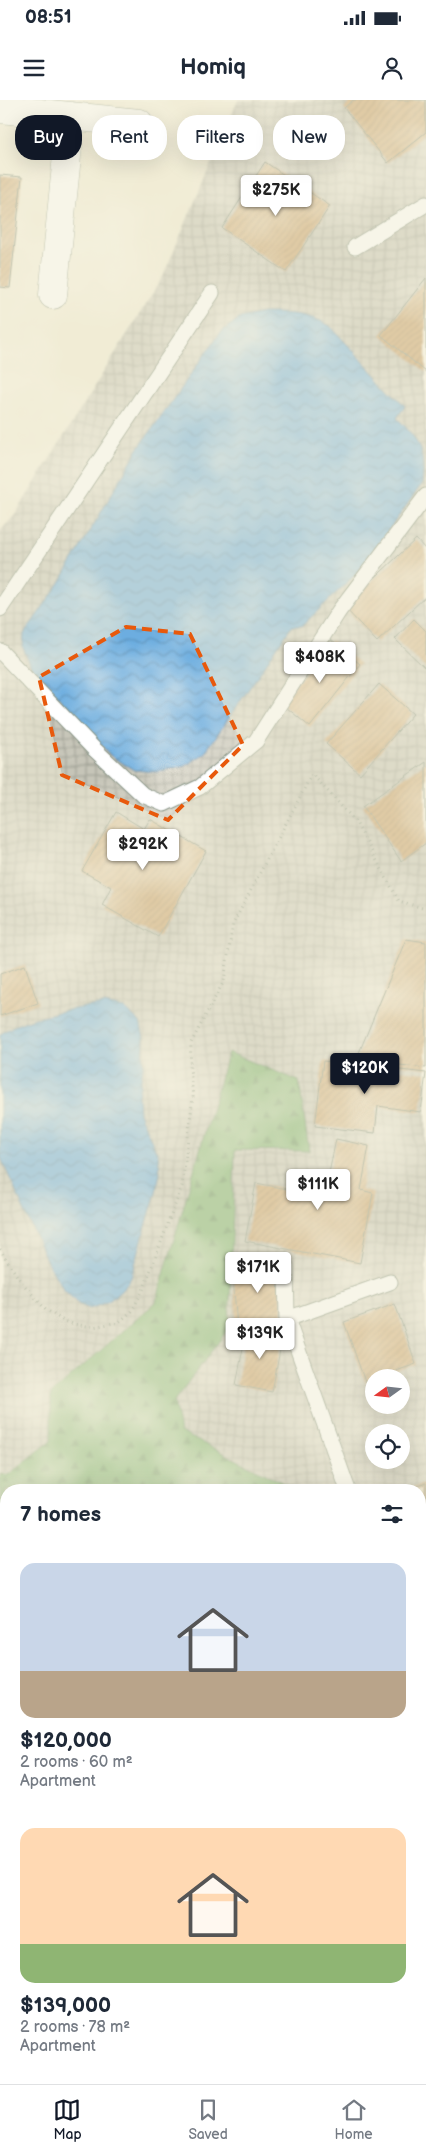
<!DOCTYPE html>
<html lang="en">
<head>
<meta charset="utf-8">
<style>
	body { margin:0; font-family:"Balsamiq Sans",sans-serif; background:#f2f2f3; color:#1f2937; height:100vh; display:flex; flex-direction:column; font-size:19px; white-space:nowrap }
	* { box-sizing:border-box; margin:0 }
	p { font-size:16px; color:#747a83 }
	.icon { flex:none; width:28px; height:28px; fill:none; stroke:currentColor; stroke-width:2; stroke-linecap:round; stroke-linejoin:round }
	.map { position:relative; flex:1; overflow:hidden }
	.side { position:absolute; left:0px; top:1384px; width:426px; height:601px; display:flex; flex-direction:column; background:#fff; border-radius:20px 20px 0 0; box-shadow:0 5px 20px #0002 }
	.side>* { flex:none }
	.hud { position:absolute; left:15px; top:15px; width:396px; height:45px; display:flex; gap:10px }
	.needle { width:32px; rotate:255deg }
	.controls { position:absolute; left:365px; top:1269px; display:grid; gap:10px }
	.controls a { display:grid; place-items:center; width:45px; height:45px; border-radius:50%; background:#fff; box-shadow:0 5px 20px #0002; font-size:25px }
	.price { position:absolute; translate:-50% -42px; padding:0 11px; border-radius:5px; background:#fff; color:#222; font-size:16px; line-height:32px; filter:drop-shadow(0 1px 2px #0008) }
	.price::after { content:''; position:absolute; left:50%; top:30px; width:15px; height:11px; margin-left:-8px; background:inherit; clip-path:polygon(0 0,100% 0,50% 100%) }
	.price.on { background:#111827; color:#fff }
	ul { padding:0; list-style:none }
	li { display:grid; align-content:center; gap:10px; height:265px; padding:0 20px }
	li span { display:grid; place-items:center; height:155px; border-radius:15px; color:#555 }
	li>.icon { margin-inline-start:auto }
	span .icon { width:90px; height:90px; fill:#fffc; stroke-width:1 }
	li b { font-size:21px }
	h2 { display:flex; justify-content:space-between; align-items:center; height:60px; padding:0 20px; font-size:21px }
	.pill { padding:0 18px; border-radius:20px; background:#fff; box-shadow:0 5px 20px #0002; font-size:18px; line-height:45px }
	.pill.on { background:#111827; color:#fff }
	.status { display:flex; justify-content:space-between; align-items:center; height:35px; padding:0 25px; background:#fff; direction:ltr }
	.status svg { height:14px; fill:currentColor }
	header { display:flex; justify-content:space-between; align-items:center; height:65px; padding:0 20px; background:#fff; font-size:22px; font-weight:600 }
	.menu { display:flex; justify-content:space-around; align-items:center; height:70px; border-top:1px solid #e0e1e3; background:#fff; font-size:14px; color:#747a83 }
	.menu a { display:grid; justify-items:center; gap:2px }
	.menu .on { color:#111827 }
	.map>svg:first-child { display:block }
	.industrial { fill:url(#industrial-grid); fill-rule:evenodd }
	.forest { fill:url(#forest-firs); stroke:#4c7650 }
	.water { fill:url(#water-waves); stroke:#46758a }
	.building { fill:url(#building-hatch) }
	.lines { fill:none; stroke-linecap:round; stroke-linejoin:round }
	.service-casing { stroke:#889485; stroke-width:17 }
	.minor-casing { stroke:#889485; stroke-width:29 }
	.path { stroke:#889485; stroke-width:3; stroke-dasharray:1 4; stroke-linecap:butt }
	.service { stroke:#fff; stroke-width:15 }
	.minor { stroke:#fff; stroke-width:28 }
	.marked { fill:none; stroke:#e8590c; stroke-width:4; stroke-dasharray:10 6; stroke-linejoin:round }
</style>
</head>
<body>
<div class="status"><b>08:51</b><svg viewBox="0 0 49 12"><path d="M0 12V9h3v3zM5 12V6h3v6zM10 12V3h3v9zM15 12V0h3v12zM26 1h20v11H26zM47 4h2v5h-2z"/></svg></div>
<header><svg class="icon" aria-label="menu" viewBox="0 0 24 24"><path d="M4 6h16M4 12h16M4 18h16"/></svg>Homiq<svg class="icon" aria-label="person" viewBox="0 0 24 24"><circle cx="12" cy="8" r="4"/><path d="M4 21q1-7 8-7t8 7"/></svg></header>
<div class="map">
<svg width="426" height="1984" viewBox="0 0 426 1984">
	<defs>
		<pattern id="industrial-grid" width="8" height="8" patternUnits="userSpaceOnUse" patternTransform="scale(1.25)"><rect width="8" height="8" fill="#c6c5b8"/><path d="M0 4h8M4 0v8" fill="none" stroke="#a0a196"/></pattern>
		<pattern id="forest-firs" width="22" height="20" patternUnits="userSpaceOnUse" patternTransform="scale(1.25)"><rect width="22" height="20" fill="#7ab06d"/><path d="M5 1l3.5 6h-7zM16 11l3.5 6h-7z" fill="#63905a"/></pattern>
		<pattern id="water-waves" width="16" height="10" patternUnits="userSpaceOnUse" patternTransform="scale(1.25)"><rect width="16" height="10" fill="#6cade0"/><path d="M0 5q4-4 8 0t8 0" fill="none" stroke="#588eb6"/></pattern>
		<pattern id="building-hatch" width="6" height="6" patternUnits="userSpaceOnUse" patternTransform="scale(1.25)"><rect width="6" height="6" fill="#cda36c"/><path d="M-1 1l2-2M0 6l6-6M5 7l2-2" fill="none" stroke="#a6865a"/></pattern>
	</defs>
	<rect width="100%" height="100%" fill="#fbf7ec"/>
	<filter id="ink" filterUnits="userSpaceOnUse"><feTurbulence type="fractalNoise" baseFrequency=".02" numOctaves="2"/><feDisplacementMap in="SourceGraphic" scale="10" xChannelSelector="R" yChannelSelector="G"/><feConvolveMatrix kernelMatrix="1 2 1 2 8 2 1 2 1" color-interpolation-filters="sRGB"/></filter>
	<filter id="wash" filterUnits="userSpaceOnUse"><feTurbulence type="fractalNoise" baseFrequency=".0096" numOctaves="4" result="noise"/><feDisplacementMap in="SourceGraphic" scale="20" xChannelSelector="R" yChannelSelector="G"/><feGaussianBlur stdDeviation="1.12" result="paint"/><feColorMatrix in="noise" values="0 0 0 0 0 0 0 0 0 0 0 0 0 0 0 0 0 1.4 0 .05"/><feComposite in="paint" operator="in"/></filter>
	<g filter="url(#wash)">
		<rect width="100%" height="100%" fill="#f1ecd6"/>
		<path class="industrial" d="M 238,0 L 426,0 L 426,1453 L 420,1450 L 420,1390 L 298,1390 L 180,1332 L 174,1301 L 229,1228 L 235,1049 L 308,1051 L 228,952 L 156,1202 L 51,1293 L 51,1341 L 8,1375 L 0,1373 L 0,431 L 15,415 L 163,176 ZM 374,1278 L 401,1278 L 401,1305 L 374,1305 ZM 374,1332 L 401,1332 L 401,1360 L 374,1360 Z
			M 426,1708 L 426,1984 L 290,1984 L 296,1979 L 420,1979 L 420,1714 Z"/>
		<path class="forest" d="M 228,952 L 299,981 L 309,1051 L 235,1050 L 229,1228 L 174,1301 L 180,1332 L 298,1390 L 6,1390 L 6,1979 L 296,1979 L 290,1984 L 0,1984 L 0,1373 L 8,1375 L 51,1341 L 51,1294 L 156,1202 Z
			M 420,1450 L 426,1453 L 426,1708 L 420,1714 Z"/>
		<path class="water" d="M 263,213 C 287,213 309,213 330,226 L 405,306 L 397,318 C 418,339 426,352 422,384 L 359,471 L 302,526 L 292,526 L 204,654 L 185,666 L 157,672 L 134,670 L 111,656 L 31,567 L 23,548 L 24,534 L 59,484 L 138,349 L 220,233 L 240,218 Z
			M 104,904 L 124,908 L 140,922 L 144,938 L 143,968 L 138,996 L 139,1013 L 158,1055 L 160,1073 L 156,1092 L 131,1178 L 122,1190 L 109,1201 L 90,1209 L 78,1204 L 64,1190 L 48,1164 L 0,1056 L 0,935 C 19,917 78,908 104,904 Z"/>
		<g id="blocks">
			<path class="building" d="M 353,0 L 426,0 L 426,32 L 388,63 L 344,8 Z
				M 265,62 L 330,106 L 286,172 L 222,128 Z
				M 0,75 L 22,77 L 10,188 L 0,187 Z
				M 426,178 L 426,272 L 381,235 Z
				M 416,439 L 426,450 L 426,496 L 377,542 L 344,507 Z
				M 414,519 L 426,531 L 426,569 L 395,539 Z
				M 331,540 L 360,564 L 310,627 L 281,603 Z
				M 379,584 L 413,614 L 360,674 L 326,644 Z
				M 426,662 L 426,743 L 401,761 L 363,706 Z
				M 116,712 L 144,729 L 150,719 L 206,751 L 158,837 L 102,805 L 111,787 L 82,771 Z
				M 406,839 L 426,842 L 426,968 L 356,960 Z
				M 25,865 L 38,903 L 0,916 L 0,874 Z
				M 323,961 L 426,973 L 421,1012 L 378,1006 L 375,1033 L 315,1026 Z
				M 336,1039 L 369,1046 L 361,1090 L 373,1093 L 360,1163 L 245,1141 L 256,1083 L 312,1094 L 315,1081 L 327,1083 Z
				M 279,1162 L 283,1223 L 237,1227 L 232,1165 Z
				M 395,1204 L 416,1264 L 365,1282 L 344,1222 Z
				M 247,1227 L 283,1234 L 272,1292 L 236,1285 Z
				M 426,1383 L 426,1427 L 420,1412 L 420,1390 L 408,1390 Z
				M 426,1789 L 426,1806 L 420,1801 L 420,1796 Z"/>
		</g>
	</g>
	<g filter="url(#ink)">
		<use href="#blocks" fill-opacity="0" stroke="#889485" stroke-width="1"/>
		<g class="lines">
			<g class="service-casing">
				<path id="service" d="M 355,147 L 426,104
					M 0,509 L 212,193
					M 0,551 L 94,649 L 143,695 L 164,704 L 200,687 L 256,641 L 339,511 L 426,396
					M 286,1166 L 287,1219 L 348,1390
					M 287,1219 L 390,1182
					M 420,1438 L 426,1441"/>
			</g>
			<g class="minor-casing">
				<path id="minor" d="M 0,9 L 139,23
					M 53,195 L 71,16"/>
			</g>
			<path class="path" d="M 0,1149 L 19,1179 L 45,1209 L 62,1220 L 73,1224 L 93,1227 L 119,1222 L 132,1211 L 144,1188 L 182,1086 L 193,997 L 190,968 L 191,943 L 224,881 L 233,824 L 312,674 L 355,721 L 399,801 L 426,809"/>
			<use href="#service" class="service"/>
			<use href="#minor" class="minor"/>
		</g>
	</g>
	<path d="M0 0H426V1984H0ZM 126,527 L 190,534 L 243,645 L 168,720 L 62,675 L 39,577 Z" fill="#f1ecd6" fill-opacity=".55" fill-rule="evenodd"/>
	<path class="marked" d="M 126,527 L 190,534 L 243,645 L 168,720 L 62,675 L 39,577 Z"/>
</svg>
<div class="controls">
<a><svg class="needle" viewBox="-14 -14 28 28"><path d="M0-13l5 13h-10z" fill="#e53935"/><path d="M0 13l5-13h-10z" fill="#747a83"/></svg></a>
<a><svg class="icon" aria-label="locate" viewBox="0 0 24 24"><circle cx="12" cy="12" r="6"/><path d="M12 2v4M12 18v4M2 12h4M18 12h4"/></svg></a>
</div>
<b class="price" style="left:276px;top:117px">$275K</b>
<b class="price" style="left:320px;top:584px">$408K</b>
<b class="price" style="left:143px;top:771px">$292K</b>
<b class="price on" style="left:365px;top:995px">$120K</b>
<b class="price" style="left:318px;top:1111px">$111K</b>
<b class="price" style="left:258px;top:1194px">$171K</b>
<b class="price" style="left:260px;top:1260px">$139K</b>
<div class="hud">
<a class="pill on">Buy</a>
<a class="pill">Rent</a>
<a class="pill">Filters</a>
<a class="pill">New</a>
</div>
<section class="side">
<h2>7 homes<svg class="icon" aria-label="filters" viewBox="0 0 24 24"><path d="M4 7h16M4 17h16"/><circle cx="9" cy="7" r="2"/><circle cx="15" cy="17" r="2"/></svg></h2>
<ul>
<li><span style="background:linear-gradient(#c9d6e8 70%,#b9a48a 0)"><svg class="icon" aria-label="home" viewBox="0 0 24 24"><path d="M3 11l9-7 9 7M6 9v11h12V9"/></svg></span><div><b>$120,000</b><p>2 rooms · 60 m²</p><p>Apartment</p></div></li>
<li><span style="background:linear-gradient(#ffd9b3 75%,#8fb573 0)"><svg class="icon" aria-label="home" viewBox="0 0 24 24"><path d="M3 11l9-7 9 7M6 9v11h12V9"/></svg></span><div><b>$139,000</b><p>2 rooms · 78 m²</p><p>Apartment</p></div></li>
</ul>
</section>
</div>
<nav class="menu">
<a class="on"><svg class="icon" aria-label="map" viewBox="0 0 24 24"><path d="M3 6l6-2 6 2 6-2v14l-6 2-6-2-6 2zM9 4v14M15 6v14"/></svg>Map</a>
<a><svg class="icon" aria-label="saved" viewBox="0 0 24 24"><path d="M7 4h10v16l-5-4-5 4z"/></svg>Saved</a>
<a><svg class="icon" aria-label="home" viewBox="0 0 24 24"><path d="M3 11l9-7 9 7M6 9v11h12V9"/></svg>Home</a>
</nav>
</body>
</html>
